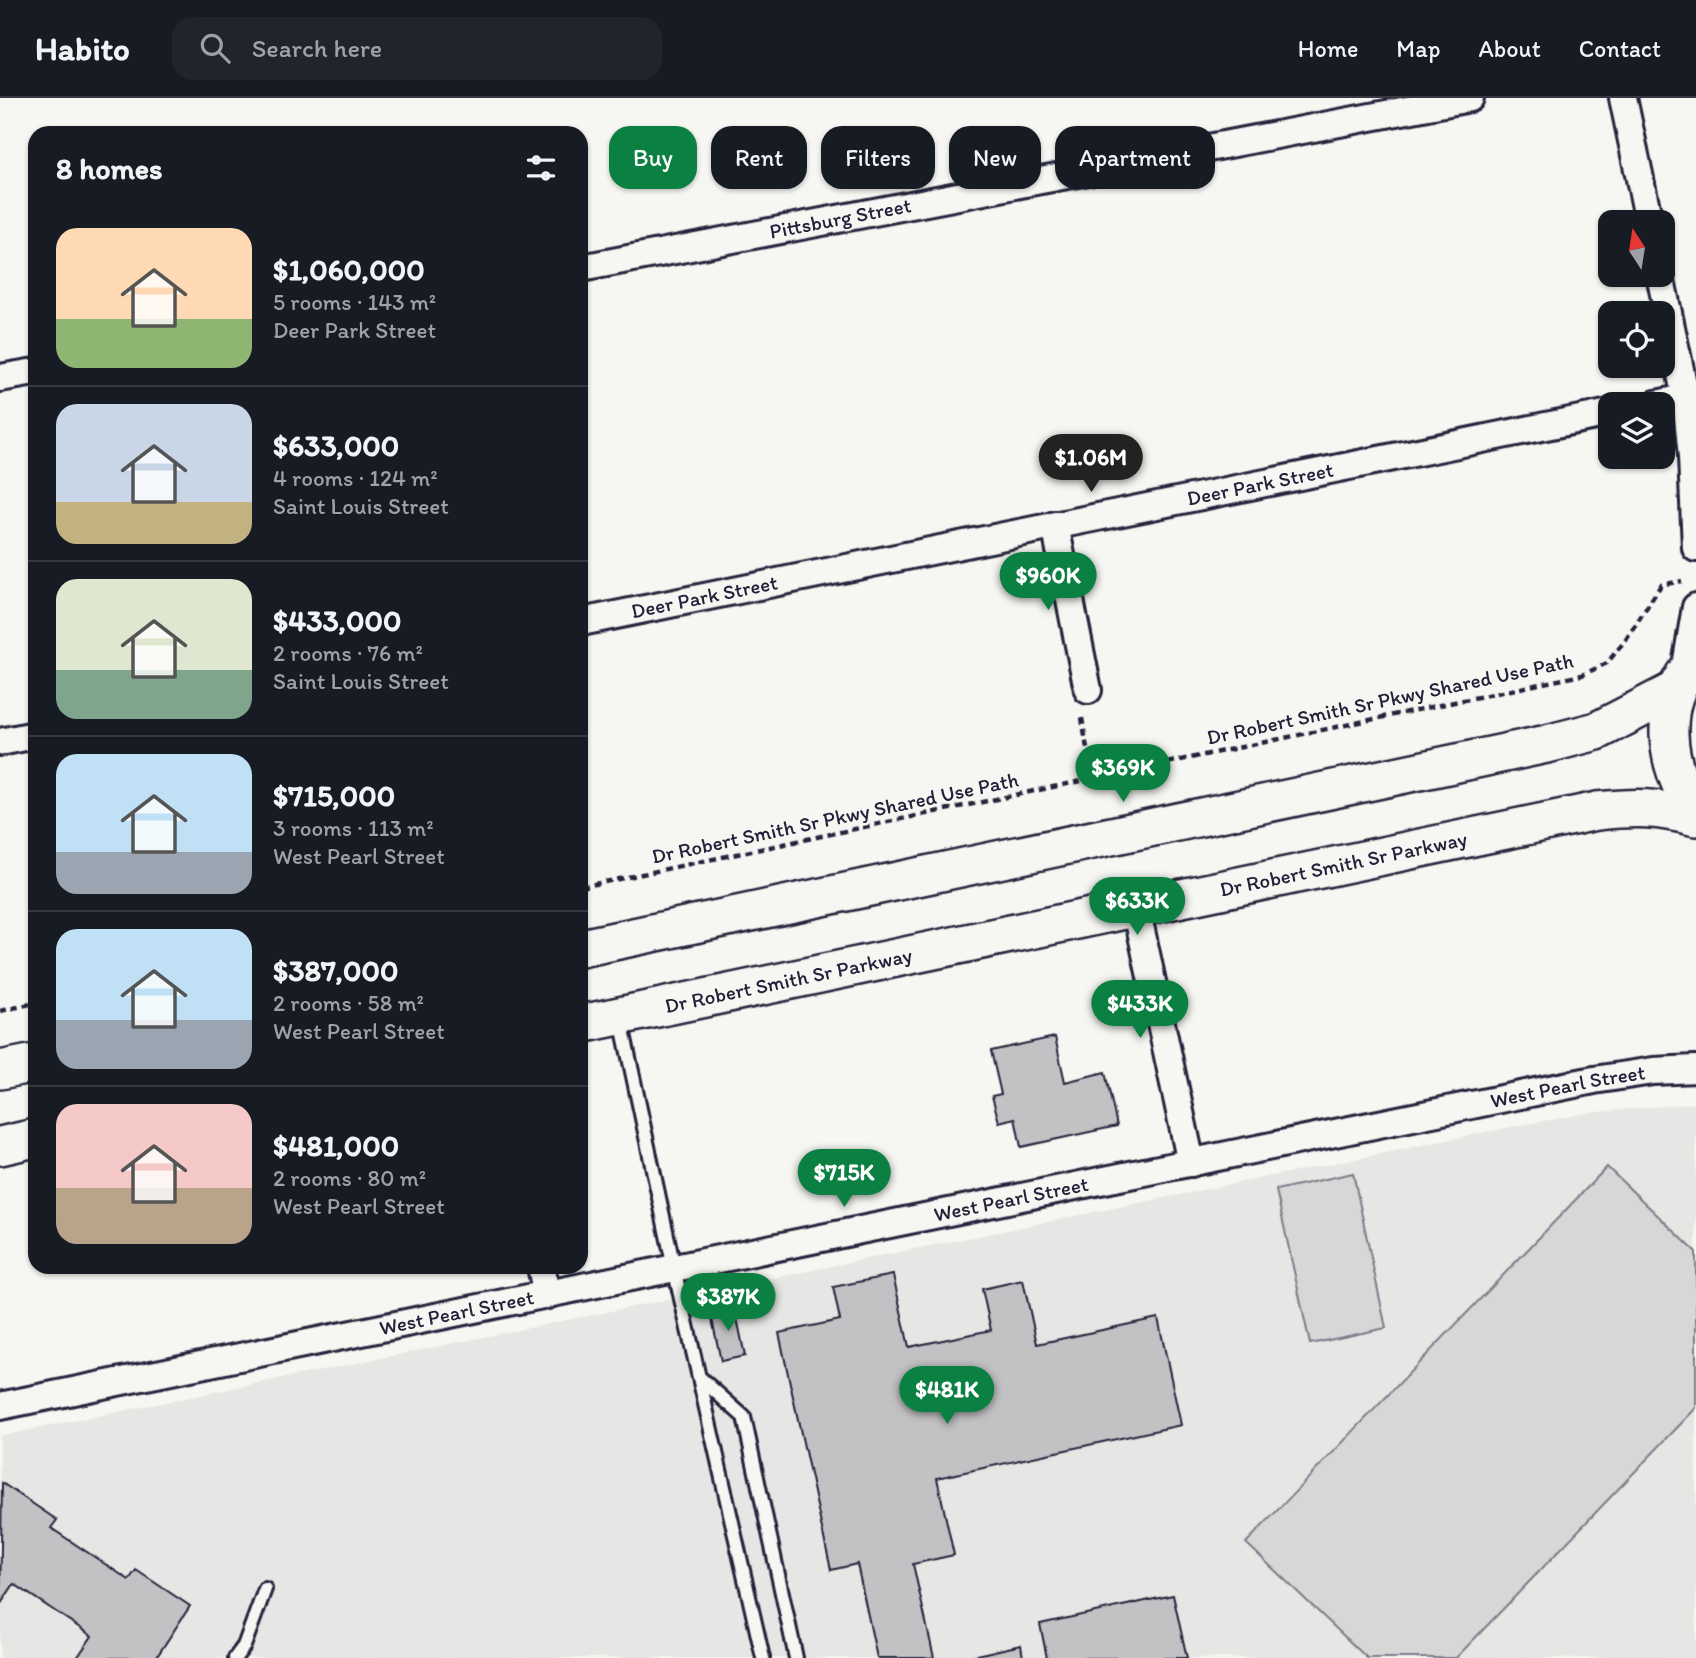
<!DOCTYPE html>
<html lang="en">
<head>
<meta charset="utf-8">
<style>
	body { margin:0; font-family:Itim,sans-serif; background:#20242c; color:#f1f3f6; height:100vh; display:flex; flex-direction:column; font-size:26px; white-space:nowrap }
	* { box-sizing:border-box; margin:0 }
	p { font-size:23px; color:#9ea1a6 }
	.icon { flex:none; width:38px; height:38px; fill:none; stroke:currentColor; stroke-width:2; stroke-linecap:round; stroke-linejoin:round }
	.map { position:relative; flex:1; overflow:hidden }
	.details { position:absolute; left:28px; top:28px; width:560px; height:1148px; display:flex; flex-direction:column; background:#171b24; border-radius:21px; box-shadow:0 2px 5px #0004 }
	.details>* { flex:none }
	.hud { position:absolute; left:609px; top:28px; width:665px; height:63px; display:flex; gap:14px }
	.needle { width:46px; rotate:348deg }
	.buttons { position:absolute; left:1598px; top:112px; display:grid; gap:14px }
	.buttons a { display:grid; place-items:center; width:77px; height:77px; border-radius:14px; background:#171b24; box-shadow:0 2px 5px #0004; font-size:35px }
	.price { position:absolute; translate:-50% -60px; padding:0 16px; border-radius:24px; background:#0b8043; color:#fff; font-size:23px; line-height:46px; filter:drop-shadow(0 2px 4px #0008) }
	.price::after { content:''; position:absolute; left:50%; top:42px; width:21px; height:16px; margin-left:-10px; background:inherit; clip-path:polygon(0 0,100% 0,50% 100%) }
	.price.selected { background:#222; color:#fff }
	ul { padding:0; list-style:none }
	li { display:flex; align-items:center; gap:21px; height:175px; padding:0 28px }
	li+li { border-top:2px solid #363941 }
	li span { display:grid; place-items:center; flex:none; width:196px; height:140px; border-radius:21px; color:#555 }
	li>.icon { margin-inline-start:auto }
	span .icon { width:84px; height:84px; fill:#fffc; stroke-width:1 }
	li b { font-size:30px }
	h2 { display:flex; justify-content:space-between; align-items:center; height:84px; padding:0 28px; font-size:30px }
	.tag { padding:0 24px; border-radius:21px; background:#171b24; box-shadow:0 2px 5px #0004; font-size:24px; line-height:63px }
	.tag.selected { background:#0b8043; color:#fff }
	header { display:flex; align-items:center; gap:42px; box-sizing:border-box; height:98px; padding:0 35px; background:#171b24; border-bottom:2px solid #363941 }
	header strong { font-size:33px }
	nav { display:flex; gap:38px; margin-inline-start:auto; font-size:24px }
	.search { width:490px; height:63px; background:#20242c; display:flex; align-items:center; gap:18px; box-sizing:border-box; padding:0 24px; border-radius:21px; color:#9ea1a6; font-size:26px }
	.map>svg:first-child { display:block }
	.built { fill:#e6e6e4 }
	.green { fill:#d7d7d7; stroke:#7c7c89; stroke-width:2 }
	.building { fill:#c2c2c4; stroke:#22223b; stroke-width:2 }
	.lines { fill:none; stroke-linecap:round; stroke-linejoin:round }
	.lane-casing { stroke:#22223b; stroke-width:18 }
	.street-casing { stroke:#22223b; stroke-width:32 }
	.secondary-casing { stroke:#22223b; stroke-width:42 }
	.path { stroke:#22223b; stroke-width:4.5; stroke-dasharray:7 5; stroke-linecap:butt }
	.lane { stroke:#f6f6f2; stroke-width:12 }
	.street { stroke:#f6f6f2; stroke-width:26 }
	.secondary { stroke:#f6f6f2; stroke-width:37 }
	.labels { text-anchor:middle; stroke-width:5; stroke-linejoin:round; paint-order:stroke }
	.street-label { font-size:21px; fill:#22223b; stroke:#f6f6f2 }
</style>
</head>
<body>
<header>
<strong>Habito</strong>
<div class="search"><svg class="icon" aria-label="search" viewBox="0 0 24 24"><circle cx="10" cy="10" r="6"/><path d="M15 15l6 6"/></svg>Search here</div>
<nav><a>Home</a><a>Map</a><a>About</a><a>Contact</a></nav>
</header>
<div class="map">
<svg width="1696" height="1560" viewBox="0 0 1696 1560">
	<rect width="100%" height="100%" fill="#f6f6f2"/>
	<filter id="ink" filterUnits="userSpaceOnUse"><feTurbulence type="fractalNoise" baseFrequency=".0143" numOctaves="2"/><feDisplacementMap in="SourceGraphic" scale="14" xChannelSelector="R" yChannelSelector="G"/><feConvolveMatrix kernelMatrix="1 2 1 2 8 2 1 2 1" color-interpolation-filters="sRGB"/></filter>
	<g filter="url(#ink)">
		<path class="built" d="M 1696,1005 L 1696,1560 L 0,1560 L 0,1338 L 1511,1029 L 1588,1015 Z"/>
		<path class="green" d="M 1607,1069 L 1696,1154 L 1696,1310 L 1456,1560 L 1367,1560 L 1246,1445 Z
			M 1353,1075 L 1386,1230 L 1310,1246 L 1276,1092 Z"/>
		<path class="building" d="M 1055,939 L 1065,984 L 1105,974 L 1117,1028 L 1021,1049 L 1015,1020 L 999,1024 L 992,998 L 1001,996 L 991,953 Z
			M 893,1177 L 909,1249 L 991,1232 L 982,1191 L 1023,1182 L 1037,1246 L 1158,1220 L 1181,1327 L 937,1380 L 954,1457 L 913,1466 L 934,1560 L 877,1560 L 857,1466 L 831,1472 L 779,1235 L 840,1222 L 833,1189 Z
			M 734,1206 L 745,1258 L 721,1263 L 710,1212 Z
			M 2,1385 L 57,1422 L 51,1430 L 129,1482 L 136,1472 L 190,1508 L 156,1560 L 77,1560 L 92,1538 L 14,1486 L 0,1507 Z
			M 1173,1497 L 1187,1560 L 1047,1560 L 1040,1526 Z
			M 1021,1547 L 1023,1560 L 963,1560 Z"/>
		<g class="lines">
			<g class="lane-casing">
				<path id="lane" d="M 621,922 L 674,1170 L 763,1560
					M 699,1279 L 744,1319 L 796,1560
					M 235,1560 L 244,1548 L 265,1491"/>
			</g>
			<g class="street-casing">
				<g id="street">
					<path d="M 1623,0 L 1649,124"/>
					<path id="s1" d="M 581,170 L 1470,0"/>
					<path d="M 1660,177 L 1686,300 L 1692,359 L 1696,450"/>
					<path d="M 0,280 L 35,274"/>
					<path d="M 1656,306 L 1686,300 L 1696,294"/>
					<path d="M 1055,427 L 1088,592"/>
					<path id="s2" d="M 581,524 L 1610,315"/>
					<path d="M 1685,574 L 1696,509"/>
					<path d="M 0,644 L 35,637"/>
					<path d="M 1136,809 L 1191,1065"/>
					<path d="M 541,1169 L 547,1197"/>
					<path id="s3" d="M 0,1308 L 1594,982 L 1653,973 L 1696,971"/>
				</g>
			</g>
			<g class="secondary-casing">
				<g id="secondary">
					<path d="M 1696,563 C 1657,601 1663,670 1696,711"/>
					<path d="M 581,850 L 1547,646 L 1597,633 L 1676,592"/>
					<path id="s4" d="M 581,926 L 1597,713 C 1636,709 1658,709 1696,719"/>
					<path d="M 0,972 L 35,965"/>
					<path d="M 0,1048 L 35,1040"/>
				</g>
			</g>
			<path class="path" d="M 1082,620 L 1092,681
				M 581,789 L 1582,577 L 1607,565 L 1625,543 L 1661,487 L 1682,483
				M 0,913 L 35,905"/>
			<use href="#lane" class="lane"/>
			<use href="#street" class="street"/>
			<use href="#secondary" class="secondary"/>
		</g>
	</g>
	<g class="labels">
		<g class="street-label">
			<text dy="7" stroke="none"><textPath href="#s1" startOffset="264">Pittsburg Street</textPath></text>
			<text dy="7" stroke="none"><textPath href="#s2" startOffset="693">Deer Park Street</textPath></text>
			<text dy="7" stroke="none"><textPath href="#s2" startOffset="126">Deer Park Street</textPath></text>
			<text transform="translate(1390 601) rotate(-12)" y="7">Dr Robert Smith Sr Pkwy Shared Use Path</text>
			<text transform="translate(835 720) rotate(-12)" y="7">Dr Robert Smith Sr Pkwy Shared Use Path</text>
			<text dy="7" stroke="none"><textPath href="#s4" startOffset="779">Dr Robert Smith Sr Parkway</textPath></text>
			<text dy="7" stroke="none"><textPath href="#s4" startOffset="212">Dr Robert Smith Sr Parkway</textPath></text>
			<text dy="7" stroke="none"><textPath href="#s3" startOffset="1600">West Pearl Street</textPath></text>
			<text dy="7" stroke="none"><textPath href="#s3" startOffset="1032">West Pearl Street</textPath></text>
			<text dy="7" stroke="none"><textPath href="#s3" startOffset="466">West Pearl Street</textPath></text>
		</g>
	</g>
</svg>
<div class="buttons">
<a><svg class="needle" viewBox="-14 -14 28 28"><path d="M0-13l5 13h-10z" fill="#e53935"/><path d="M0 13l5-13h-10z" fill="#9ea1a6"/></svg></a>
<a><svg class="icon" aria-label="locate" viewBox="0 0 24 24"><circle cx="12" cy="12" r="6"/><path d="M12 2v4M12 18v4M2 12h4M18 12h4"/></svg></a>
<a><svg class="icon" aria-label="layers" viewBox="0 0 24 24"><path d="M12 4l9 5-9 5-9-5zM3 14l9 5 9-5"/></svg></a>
</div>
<b class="price selected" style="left:1091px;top:396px">$1.06M</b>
<b class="price" style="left:1048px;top:514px">$960K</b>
<b class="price" style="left:1123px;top:706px">$369K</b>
<b class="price" style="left:1137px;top:839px">$633K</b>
<b class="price" style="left:1140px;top:942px">$433K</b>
<b class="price" style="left:844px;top:1111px">$715K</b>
<b class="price" style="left:728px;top:1235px">$387K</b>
<b class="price" style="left:947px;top:1328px">$481K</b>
<div class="hud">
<a class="tag selected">Buy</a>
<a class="tag">Rent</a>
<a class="tag">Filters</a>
<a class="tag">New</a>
<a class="tag">Apartment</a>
</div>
<section class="details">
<h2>8 homes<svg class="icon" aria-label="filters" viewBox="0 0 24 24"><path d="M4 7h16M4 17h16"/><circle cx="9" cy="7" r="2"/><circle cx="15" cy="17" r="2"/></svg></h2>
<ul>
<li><span style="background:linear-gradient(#ffd9b3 65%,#8fb573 0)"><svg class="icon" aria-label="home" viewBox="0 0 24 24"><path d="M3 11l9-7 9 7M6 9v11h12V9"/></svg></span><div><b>$1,060,000</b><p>5 rooms · 143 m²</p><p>Deer Park Street</p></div></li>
<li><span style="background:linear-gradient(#c9d6e8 70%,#c2b280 0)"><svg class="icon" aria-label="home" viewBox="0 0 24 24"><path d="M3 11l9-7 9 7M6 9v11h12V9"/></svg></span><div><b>$633,000</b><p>4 rooms · 124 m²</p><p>Saint Louis Street</p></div></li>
<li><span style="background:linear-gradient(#dfe7d0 65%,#7fa58c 0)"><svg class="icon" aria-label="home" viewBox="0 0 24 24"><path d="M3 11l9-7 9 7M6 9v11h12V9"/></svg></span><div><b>$433,000</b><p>2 rooms · 76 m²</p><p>Saint Louis Street</p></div></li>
<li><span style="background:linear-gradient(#bfe0f5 70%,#9aa5b1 0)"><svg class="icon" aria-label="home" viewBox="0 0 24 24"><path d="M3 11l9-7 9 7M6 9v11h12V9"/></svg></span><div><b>$715,000</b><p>3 rooms · 113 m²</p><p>West Pearl Street</p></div></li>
<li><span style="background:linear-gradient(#bfe0f5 65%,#9aa5b1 0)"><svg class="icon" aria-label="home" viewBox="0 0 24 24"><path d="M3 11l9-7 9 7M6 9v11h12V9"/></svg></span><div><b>$387,000</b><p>2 rooms · 58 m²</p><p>West Pearl Street</p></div></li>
<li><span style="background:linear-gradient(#f6c9c9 60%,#b9a48a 0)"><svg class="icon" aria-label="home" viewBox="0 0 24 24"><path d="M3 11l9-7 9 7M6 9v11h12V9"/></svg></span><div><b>$481,000</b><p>2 rooms · 80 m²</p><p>West Pearl Street</p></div></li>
</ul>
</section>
</div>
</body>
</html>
